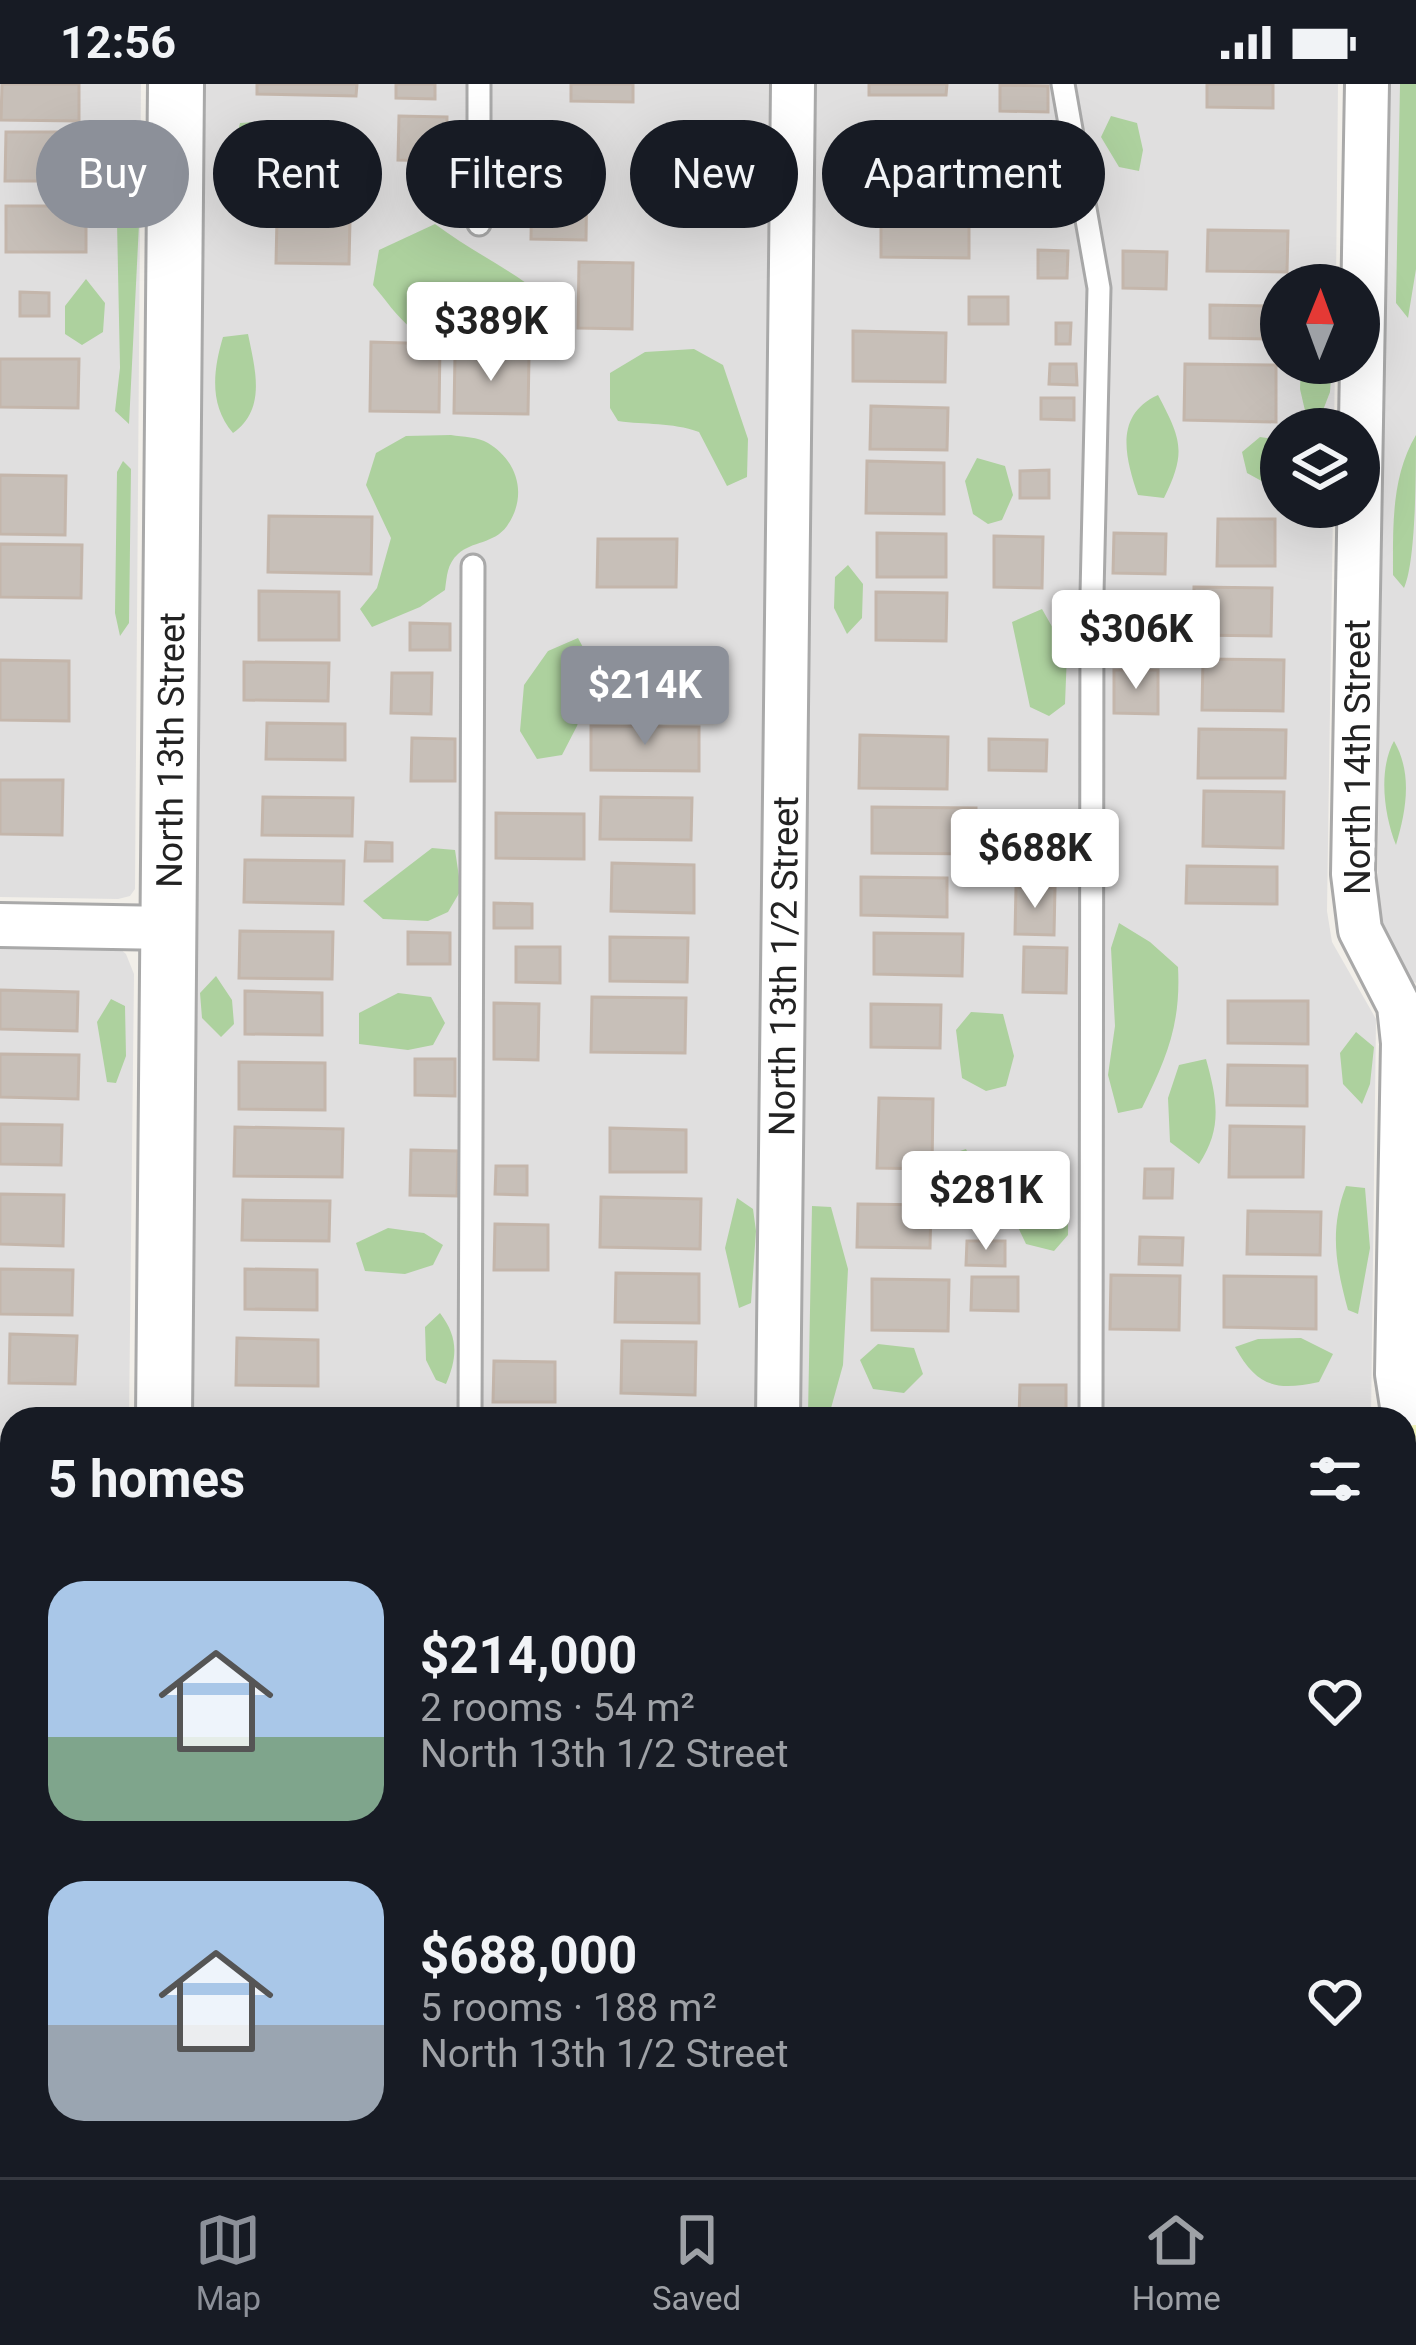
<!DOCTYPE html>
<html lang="en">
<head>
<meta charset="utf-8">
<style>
	body { margin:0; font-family:Roboto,sans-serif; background:#20242c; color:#f1f3f6; height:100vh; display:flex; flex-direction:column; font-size:45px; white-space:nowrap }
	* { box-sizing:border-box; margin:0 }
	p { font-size:39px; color:#9ea1a6 }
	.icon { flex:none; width:66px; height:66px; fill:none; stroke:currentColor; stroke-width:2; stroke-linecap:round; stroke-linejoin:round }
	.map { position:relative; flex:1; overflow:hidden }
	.sheet { position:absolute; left:0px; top:1323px; width:1416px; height:771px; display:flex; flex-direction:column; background:#171b24; border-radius:36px 36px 0 0; box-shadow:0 12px 48px #0002 }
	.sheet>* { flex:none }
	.top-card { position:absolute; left:36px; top:36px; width:1344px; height:108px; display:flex; gap:24px }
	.needle { width:78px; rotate:1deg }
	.buttons { position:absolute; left:1260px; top:180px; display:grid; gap:24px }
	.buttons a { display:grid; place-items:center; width:120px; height:120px; border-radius:50%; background:#171b24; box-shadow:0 12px 48px #0002; font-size:60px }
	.price { position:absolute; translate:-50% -102px; padding:0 27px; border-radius:12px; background:#fff; color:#222; font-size:39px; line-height:78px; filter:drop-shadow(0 3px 6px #0008) }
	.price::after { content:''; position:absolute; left:50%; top:72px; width:36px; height:27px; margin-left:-18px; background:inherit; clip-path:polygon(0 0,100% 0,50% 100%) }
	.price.active { background:#8c9099; color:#fff }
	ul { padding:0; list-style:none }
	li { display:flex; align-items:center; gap:36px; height:300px; padding:0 48px }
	li span { display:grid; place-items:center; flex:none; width:336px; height:240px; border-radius:36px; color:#555 }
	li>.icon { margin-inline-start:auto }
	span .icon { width:144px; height:144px; fill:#fffc; stroke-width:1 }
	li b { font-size:51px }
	h2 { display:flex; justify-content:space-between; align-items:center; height:144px; padding:0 48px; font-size:51px }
	.chip { padding:0 42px; border-radius:54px; background:#171b24; box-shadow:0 12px 48px #0002; font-size:42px; line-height:108px }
	.chip.active { background:#8c9099; color:#fff }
	.status { display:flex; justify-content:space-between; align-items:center; height:84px; padding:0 60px; background:#171b24; direction:ltr }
	.status svg { height:33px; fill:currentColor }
	.menu { display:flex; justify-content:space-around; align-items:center; height:168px; border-top:3px solid #363941; background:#171b24; font-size:33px; color:#9ea1a6 }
	.menu a { display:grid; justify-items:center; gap:6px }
	.menu .active { color:#8c9099 }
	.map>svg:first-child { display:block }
	.residential { fill:#e0dfdf }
	.forest { fill:#add19e }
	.parking { fill:#e2e2e2 }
	.building { fill:#c7bfb8; stroke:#c4b6ab; stroke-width:3 }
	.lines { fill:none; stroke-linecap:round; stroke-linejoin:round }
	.service-casing { stroke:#a9a9a9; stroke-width:27 }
	.minor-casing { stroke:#a9a9a9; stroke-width:48 }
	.tertiary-casing { stroke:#a9a9a9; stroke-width:60 }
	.secondary-casing { stroke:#707d05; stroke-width:66 }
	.service { stroke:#fff; stroke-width:21 }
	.minor { stroke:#fff; stroke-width:42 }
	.tertiary { stroke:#fff; stroke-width:54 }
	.secondary { stroke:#f7fabf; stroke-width:60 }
	.labels { text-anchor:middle; stroke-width:9; stroke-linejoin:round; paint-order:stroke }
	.street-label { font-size:36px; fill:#222; stroke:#fff }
</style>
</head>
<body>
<div class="status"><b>12:56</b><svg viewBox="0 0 49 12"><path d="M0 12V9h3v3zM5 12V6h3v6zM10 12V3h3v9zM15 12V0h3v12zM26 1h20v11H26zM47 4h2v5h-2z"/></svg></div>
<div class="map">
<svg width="1416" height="2093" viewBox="0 0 1416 2093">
	<rect width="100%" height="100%" fill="#f2efe9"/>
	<path class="residential" d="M 0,0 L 141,0 L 135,805 L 130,812 L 118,815 L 0,813 Z
		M 203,0 L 769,0 L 756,1335 L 192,1335 Z
		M 809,0 L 1054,0 L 1082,136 L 1090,204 L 1084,514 L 1081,1335 L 797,1335 Z
		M 1074,0 L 1338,0 L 1336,201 L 1281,201 L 1281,279 L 1335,279 L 1334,345 L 1281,345 L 1281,423 L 1333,423 L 1327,827 L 1332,858 L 1376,935 L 1371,1335 L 1098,1335 L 1099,509 L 1105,203 Z
		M 1389,0 L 1416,0 L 1416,899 L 1408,896 L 1379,839 L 1377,825 Z
		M 0,862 L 119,864 L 126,870 L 134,890 L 129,1335 L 12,1335 L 12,1486 L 0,1486 Z
		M 0,1538 L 12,1539 L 12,2082 L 120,2082 L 120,2093 L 0,2093 Z
		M 1404,1547 L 1416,1547 L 1416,2009 L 1404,2007 Z
		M 1005,2082 L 1304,2082 L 1308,2093 L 998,2093 Z"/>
	<path class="forest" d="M 1400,0 L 1416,0 L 1416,185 L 1408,234 L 1396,219 Z
		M 1111,32 L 1137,39 L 1143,66 L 1139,87 L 1119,83 L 1101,53 Z
		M 257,38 C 266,72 273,104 252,136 L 238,121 L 233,68 L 240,39 Z
		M 132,119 L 139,140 L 129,340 L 115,327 L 120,284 L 117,138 L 122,126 Z
		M 435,140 C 471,167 510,185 545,213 L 550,246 C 519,252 437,263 411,244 C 397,233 385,215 373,201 L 379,166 Z
		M 86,195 L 105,219 L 103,248 L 82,261 L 65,250 L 65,222 Z
		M 248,250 C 255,285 267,325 233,349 C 209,321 213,287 223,253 Z
		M 694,265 L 723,281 L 748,355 L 747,393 L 727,402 L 699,348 C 671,338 646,341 618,337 L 610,324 L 610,289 L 645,268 Z
		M 1301,279 L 1332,279 L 1330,308 L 1320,334 L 1306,331 L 1300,305 Z
		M 1158,311 C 1181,355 1187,368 1164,414 L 1138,411 C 1125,373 1114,331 1158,311 Z
		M 451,351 C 463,353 478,353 488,359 C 518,377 528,412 507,442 C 494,460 472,457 458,470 C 447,480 447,492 445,506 L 420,523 L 372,543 L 360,525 L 377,504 L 391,454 L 366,401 L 376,369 L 406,352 Z
		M 1416,351 C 1416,388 1416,478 1404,504 L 1393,491 C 1393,443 1391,393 1416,351 Z
		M 1260,353 L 1281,356 L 1281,401 L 1276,405 L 1247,389 L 1242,368 Z
		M 977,374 L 1005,382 L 1013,411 L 1002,436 L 988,440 L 973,430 L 965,397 Z
		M 123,377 L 131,385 L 129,539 L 120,552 L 115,529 L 117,388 Z
		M 848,481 L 863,500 L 862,534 L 847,550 L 834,524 L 835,493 Z
		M 1042,525 L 1067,569 L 1065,620 L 1049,632 L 1030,623 L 1012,538 Z
		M 578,554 L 594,584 L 577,642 L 562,671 L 537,675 L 520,647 L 524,601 L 548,567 Z
		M 1394,657 C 1413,690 1406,727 1396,761 C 1384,731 1378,686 1394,657 Z
		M 432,764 L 455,766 L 461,806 L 448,828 L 428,837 L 383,835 L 363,817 Z
		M 1119,839 L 1150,858 L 1178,883 C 1181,940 1167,973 1142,1024 L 1118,1029 L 1108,991 L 1115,942 L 1111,864 Z
		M 216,892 L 232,916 L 234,940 L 221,953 L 202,934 L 200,909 Z
		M 398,909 L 431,913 L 445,939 L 433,961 L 408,966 L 359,960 L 359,929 Z
		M 111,915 L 125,922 L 126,972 L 116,999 L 107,998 L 97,938 Z
		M 971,928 L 1003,930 L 1014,972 L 1006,1002 L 986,1007 L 962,994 L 956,946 Z
		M 1356,948 L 1374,963 L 1370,1000 L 1362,1020 L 1343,1000 L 1340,969 Z
		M 1206,975 C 1217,1015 1223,1044 1199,1080 L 1170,1058 L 1168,1014 L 1179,981 Z
		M 966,1065 L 980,1094 L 983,1123 L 966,1133 C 940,1116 939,1101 945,1072 Z
		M 1346,1102 L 1365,1104 L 1370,1164 L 1358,1230 L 1348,1226 C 1336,1182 1329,1146 1346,1102 Z
		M 737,1114 L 753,1125 L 756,1147 L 751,1219 L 739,1224 L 725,1164 Z
		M 812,1122 L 831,1123 L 848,1185 L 843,1281 L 828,1335 L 812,1335 L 808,1330 Z
		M 1041,1122 L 1068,1136 L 1068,1151 L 1054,1167 L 1026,1160 L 1015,1137 Z
		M 388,1144 L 424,1149 L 443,1161 L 433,1181 L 405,1190 L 365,1187 L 356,1159 Z
		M 440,1229 C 458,1253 458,1272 446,1300 L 436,1296 L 426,1276 L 425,1243 Z
		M 1301,1254 L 1333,1270 L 1319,1298 C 1276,1307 1257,1303 1235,1263 L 1258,1255 Z
		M 878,1260 L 914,1264 L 923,1290 L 904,1309 L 873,1305 L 860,1276 Z"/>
	<path class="parking" d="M 203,2082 L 450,2082 L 450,2093 L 203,2093 Z"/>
	<path class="building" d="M 2,0 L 79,0 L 79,37 L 1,36 Z
		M 257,0 L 357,0 L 356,12 L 257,10 Z
		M 396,0 L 435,0 L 435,15 L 396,14 Z
		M 571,0 L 633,0 L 633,18 L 571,17 Z
		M 869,0 L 947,0 L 946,11 L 869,11 Z
		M 1207,0 L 1273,0 L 1273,24 L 1207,23 Z
		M 1000,1 L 1048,2 L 1048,28 L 1000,27 Z
		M 399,32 L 447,33 L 446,77 L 398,76 Z
		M 880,38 L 940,38 L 940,78 L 879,76 Z
		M 989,42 L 1019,43 L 1019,65 L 988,65 Z
		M 6,48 L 76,48 L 75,97 L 5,97 Z
		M 532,85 L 587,86 L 586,156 L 531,155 Z
		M 881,102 L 969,103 L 969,174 L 881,173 Z
		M 6,122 L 86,122 L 86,168 L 6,168 Z
		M 277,135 L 350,136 L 349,180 L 276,179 Z
		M 1208,146 L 1288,147 L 1287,188 L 1207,187 Z
		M 1038,166 L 1068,167 L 1067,194 L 1038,194 Z
		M 1123,167 L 1167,168 L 1166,205 L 1123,204 Z
		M 579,178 L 633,179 L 632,245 L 578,244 Z
		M 20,208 L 49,209 L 49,232 L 20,232 Z
		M 969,213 L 1008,213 L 1008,240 L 969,240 Z
		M 1210,221 L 1269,222 L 1269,255 L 1210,254 Z
		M 1056,239 L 1071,239 L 1070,260 L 1056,260 Z
		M 853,247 L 946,249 L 945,298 L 853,297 Z
		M 371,258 L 440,260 L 439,328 L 370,327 Z
		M 455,270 L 529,272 L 528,330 L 454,329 Z
		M 0,275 L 79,275 L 78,324 L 0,323 Z
		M 1050,280 L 1076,280 L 1077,301 L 1049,300 Z
		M 1185,280 L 1276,281 L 1276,338 L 1184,336 Z
		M 1041,314 L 1074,314 L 1074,336 L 1041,335 Z
		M 871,322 L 948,324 L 947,366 L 870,365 Z
		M 867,377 L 944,379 L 944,430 L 866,429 Z
		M 1049,386 L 1049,414 L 1020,414 L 1020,387 Z
		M 0,391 L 66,392 L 65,451 L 0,450 Z
		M 269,432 L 372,433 L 371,490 L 268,488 Z
		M 1218,435 L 1275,435 L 1275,482 L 1217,482 Z
		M 877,449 L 946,450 L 946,493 L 877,493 Z
		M 1114,449 L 1166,450 L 1165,490 L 1113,489 Z
		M 994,452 L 1043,453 L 1042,504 L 994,503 Z
		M 598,455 L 677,455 L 676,503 L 597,503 Z
		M 0,460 L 82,461 L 81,514 L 0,513 Z
		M 1194,503 L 1272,504 L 1271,552 L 1193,551 Z
		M 259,507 L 339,508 L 339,556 L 259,556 Z
		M 876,508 L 947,509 L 946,557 L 876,556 Z
		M 1121,510 L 1167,511 L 1167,554 L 1121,553 Z
		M 410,539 L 450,540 L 450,566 L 410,566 Z
		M 623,574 L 681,574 L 680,627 L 622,627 Z
		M 1203,575 L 1284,576 L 1283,627 L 1202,626 Z
		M 0,576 L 69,577 L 69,637 L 0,636 Z
		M 244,578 L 329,579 L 328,617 L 244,616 Z
		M 1114,586 L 1158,586 L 1158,630 L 1114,629 Z
		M 392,589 L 432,589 L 431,630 L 391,629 Z
		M 267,639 L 345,640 L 345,676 L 266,675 Z
		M 591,642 L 699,643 L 699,687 L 591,686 Z
		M 1199,645 L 1286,646 L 1285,694 L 1198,694 Z
		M 860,651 L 948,653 L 947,705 L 859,704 Z
		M 412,654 L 455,655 L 455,697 L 411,697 Z
		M 989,655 L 1047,656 L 1046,687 L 989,686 Z
		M 0,696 L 63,696 L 62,751 L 0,750 Z
		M 1204,707 L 1284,708 L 1283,764 L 1203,762 Z
		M 263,713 L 353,714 L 352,752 L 262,751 Z
		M 601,713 L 692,714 L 691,756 L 600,755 Z
		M 872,723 L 976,724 L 975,770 L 872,769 Z
		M 496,729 L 584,730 L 584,775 L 496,774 Z
		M 1042,756 L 1066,756 L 1065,772 L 1042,771 Z
		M 366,758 L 392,759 L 392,777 L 365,777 Z
		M 245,776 L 344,777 L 343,820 L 244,818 Z
		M 612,779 L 694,781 L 694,829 L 611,827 Z
		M 1187,782 L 1277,783 L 1277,820 L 1186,819 Z
		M 861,793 L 947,794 L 947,833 L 861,831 Z
		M 1016,803 L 1055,804 L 1054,851 L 1015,850 Z
		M 494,819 L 532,820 L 532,844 L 494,844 Z
		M 240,847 L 333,848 L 332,895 L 239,894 Z
		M 408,848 L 450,849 L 450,880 L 408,880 Z
		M 874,849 L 963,850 L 962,892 L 874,890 Z
		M 610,853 L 688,854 L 687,898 L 610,897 Z
		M 516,863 L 560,863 L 560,899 L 516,898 Z
		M 1024,863 L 1067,864 L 1066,909 L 1023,908 Z
		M 0,906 L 78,908 L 77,947 L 0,945 Z
		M 245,907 L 322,909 L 322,951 L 245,950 Z
		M 592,913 L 686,914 L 685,969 L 591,968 Z
		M 1228,917 L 1308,917 L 1308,960 L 1228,959 Z
		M 494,919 L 539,920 L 538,976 L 494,975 Z
		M 871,920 L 941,921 L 940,964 L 871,963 Z
		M 0,970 L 79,971 L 78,1015 L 0,1013 Z
		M 415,975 L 455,975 L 455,1012 L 415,1011 Z
		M 239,978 L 325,979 L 325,1026 L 239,1025 Z
		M 1228,981 L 1307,982 L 1307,1022 L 1227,1021 Z
		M 879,1014 L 933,1015 L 932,1085 L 877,1084 Z
		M 0,1040 L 62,1041 L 61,1081 L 0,1080 Z
		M 1230,1042 L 1304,1043 L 1303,1093 L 1229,1093 Z
		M 235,1043 L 343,1045 L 342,1093 L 234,1092 Z
		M 610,1044 L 686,1046 L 686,1088 L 610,1088 Z
		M 411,1066 L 458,1067 L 457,1112 L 410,1111 Z
		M 995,1077 L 1047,1078 L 1047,1117 L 994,1116 Z
		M 496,1082 L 527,1082 L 527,1111 L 495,1110 Z
		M 1145,1085 L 1173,1085 L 1172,1114 L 1144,1114 Z
		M 0,1110 L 64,1111 L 63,1162 L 0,1160 Z
		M 601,1113 L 701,1115 L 700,1165 L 600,1163 Z
		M 243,1116 L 330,1117 L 329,1157 L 242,1156 Z
		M 858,1120 L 931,1121 L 930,1164 L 857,1163 Z
		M 1248,1127 L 1321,1128 L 1320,1171 L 1247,1170 Z
		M 495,1140 L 548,1141 L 548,1186 L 494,1186 Z
		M 1140,1153 L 1183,1154 L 1182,1181 L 1139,1180 Z
		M 967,1157 L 1005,1157 L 1005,1182 L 966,1181 Z
		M 0,1185 L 73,1186 L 72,1231 L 0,1230 Z
		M 245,1185 L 317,1186 L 317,1226 L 245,1225 Z
		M 616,1189 L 699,1190 L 699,1239 L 615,1238 Z
		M 1111,1191 L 1180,1192 L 1179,1246 L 1110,1245 Z
		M 1224,1192 L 1316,1193 L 1316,1245 L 1224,1243 Z
		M 972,1193 L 1018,1193 L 1018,1227 L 971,1226 Z
		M 872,1195 L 949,1196 L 948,1247 L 872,1246 Z
		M 10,1250 L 77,1252 L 75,1300 L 9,1299 Z
		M 237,1254 L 318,1256 L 318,1302 L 236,1301 Z
		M 622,1257 L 696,1258 L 695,1311 L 621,1309 Z
		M 494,1277 L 555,1278 L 555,1318 L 493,1318 Z
		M 1020,1301 L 1066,1301 L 1066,1335 L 1019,1335 Z
		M 858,1326 L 935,1328 L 935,1335 L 857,1335 Z
		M 237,1327 L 322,1329 L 322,1335 L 237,1335 Z
		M 0,1386 L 12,1386 L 12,1438 L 0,1438 Z
		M 1412,1466 L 1416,1467 L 1416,1535 L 1404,1535 L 1404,1496 L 1411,1496 Z
		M 0,1640 L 12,1640 L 12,1690 L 0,1690 Z
		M 0,1776 L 12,1776 L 12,1823 L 0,1823 Z
		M 0,1841 L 12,1842 L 12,1894 L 0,1894 Z
		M 0,1906 L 12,1907 L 12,1957 L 0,1957 Z
		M 0,1976 L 12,1976 L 12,2033 L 0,2033 Z
		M 0,2044 L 12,2044 L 12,2082 L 72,2082 L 72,2093 L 0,2093 Z
		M 482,2082 L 557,2082 L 556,2093 L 482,2093 Z
		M 557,2082 L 690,2082 L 690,2093 L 556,2093 Z
		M 817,2082 L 868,2082 L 868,2093 L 817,2093 Z"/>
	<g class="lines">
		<g class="service-casing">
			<path id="service" d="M 479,0 L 479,140
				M 1063,0 L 1099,204 L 1092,510 L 1091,1335
				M 470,1335 L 473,482
				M 462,2093 L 462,2082"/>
		</g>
		<g class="minor-casing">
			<g id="minor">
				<path d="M 1367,0 L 1353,790 L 1360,846 L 1399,922 L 1403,959 L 1397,1290 L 1404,1335"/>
				<path d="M 0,841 L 169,844"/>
				<path id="s1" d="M 778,1335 L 793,0"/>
				<path d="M 0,1517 L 12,1517"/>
				<path d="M 1404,2033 L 1416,2033"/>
				<path d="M 773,2093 L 773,2082"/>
				<path d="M 1337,2093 L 1337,2082"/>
			</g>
		</g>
		<g class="tertiary-casing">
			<g id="tertiary">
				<path id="s2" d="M 164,1335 L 176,0"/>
				<path d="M 158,2093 L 158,2082"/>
			</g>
		</g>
		<g class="secondary-casing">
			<path id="secondary" d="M 1404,1390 L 1416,1371
				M 961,2093 L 968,2082"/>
		</g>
		<use href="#service" class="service"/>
		<use href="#minor" class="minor"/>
		<use href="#tertiary" class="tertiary"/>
		<use href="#secondary" class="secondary"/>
	</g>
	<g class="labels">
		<g class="street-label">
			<text dy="13" stroke="none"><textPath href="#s2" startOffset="669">North 13th Street</textPath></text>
			<text transform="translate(1357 673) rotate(-90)" y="13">North 14th Street</text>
			<text dy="13" stroke="none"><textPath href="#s1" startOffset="453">North 13th 1/2 Street</textPath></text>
		</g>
	</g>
</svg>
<div class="buttons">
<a><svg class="needle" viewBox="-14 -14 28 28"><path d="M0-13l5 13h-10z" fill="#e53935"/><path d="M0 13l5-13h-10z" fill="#9ea1a6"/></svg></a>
<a><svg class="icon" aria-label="layers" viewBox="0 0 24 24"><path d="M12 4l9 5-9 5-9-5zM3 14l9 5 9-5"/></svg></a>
</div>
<b class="price" style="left:491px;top:300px">$389K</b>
<b class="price" style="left:1136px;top:608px">$306K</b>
<b class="price active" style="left:645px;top:664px">$214K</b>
<b class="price" style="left:1035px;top:827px">$688K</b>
<b class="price" style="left:986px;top:1169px">$281K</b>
<div class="top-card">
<a class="chip active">Buy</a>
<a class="chip">Rent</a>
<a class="chip">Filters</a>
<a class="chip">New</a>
<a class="chip">Apartment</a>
</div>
<section class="sheet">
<h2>5 homes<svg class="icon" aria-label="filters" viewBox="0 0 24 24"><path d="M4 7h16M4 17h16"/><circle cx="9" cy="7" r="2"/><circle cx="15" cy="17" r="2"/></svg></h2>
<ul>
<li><span style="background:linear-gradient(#a9c7e8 65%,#7fa58c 0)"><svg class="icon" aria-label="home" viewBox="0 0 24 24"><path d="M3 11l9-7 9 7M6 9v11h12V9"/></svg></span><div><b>$214,000</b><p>2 rooms · 54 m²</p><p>North 13th 1/2 Street</p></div><svg class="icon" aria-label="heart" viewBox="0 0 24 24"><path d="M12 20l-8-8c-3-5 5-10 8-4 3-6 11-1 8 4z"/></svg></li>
<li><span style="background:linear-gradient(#a9c7e8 60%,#9aa5b1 0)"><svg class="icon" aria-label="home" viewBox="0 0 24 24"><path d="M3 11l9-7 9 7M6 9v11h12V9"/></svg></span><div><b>$688,000</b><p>5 rooms · 188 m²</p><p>North 13th 1/2 Street</p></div><svg class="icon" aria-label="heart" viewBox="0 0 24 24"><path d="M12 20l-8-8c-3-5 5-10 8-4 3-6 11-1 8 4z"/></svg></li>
</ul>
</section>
</div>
<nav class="menu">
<a class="active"><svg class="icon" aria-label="map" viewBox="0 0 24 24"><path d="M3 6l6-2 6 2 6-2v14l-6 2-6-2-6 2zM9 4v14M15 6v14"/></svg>Map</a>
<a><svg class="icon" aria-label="saved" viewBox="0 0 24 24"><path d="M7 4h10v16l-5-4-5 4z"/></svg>Saved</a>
<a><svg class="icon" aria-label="home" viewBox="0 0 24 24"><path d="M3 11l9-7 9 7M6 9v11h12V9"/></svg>Home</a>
</nav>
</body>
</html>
